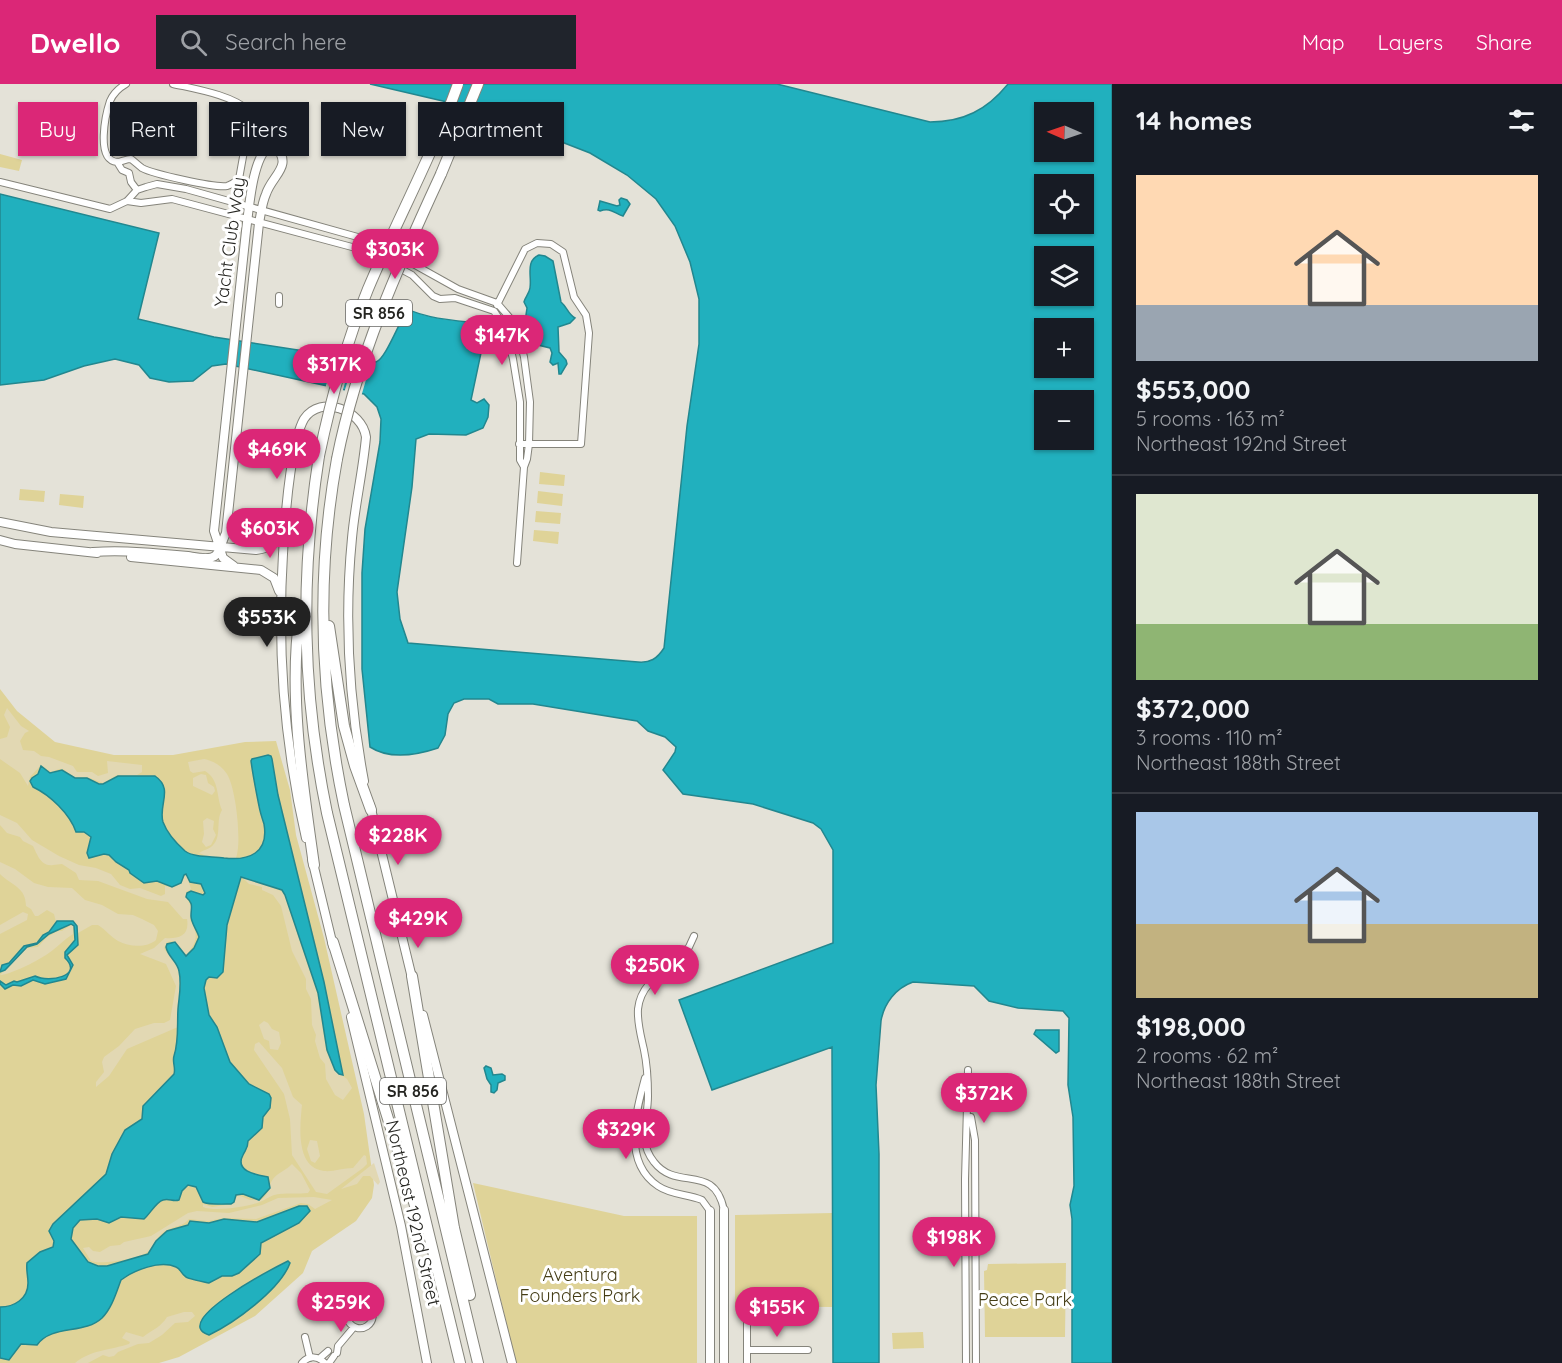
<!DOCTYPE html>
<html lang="en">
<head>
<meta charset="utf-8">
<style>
	body { margin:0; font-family:Quicksand,sans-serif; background:#20242c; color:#f1f3f6; height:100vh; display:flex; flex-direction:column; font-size:22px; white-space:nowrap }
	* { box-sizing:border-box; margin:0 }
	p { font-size:20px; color:#9ea1a6 }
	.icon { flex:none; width:33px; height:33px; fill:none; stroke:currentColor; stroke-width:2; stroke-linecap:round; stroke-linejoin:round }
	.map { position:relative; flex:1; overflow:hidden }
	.side { display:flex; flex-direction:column; background:#171b24; width:450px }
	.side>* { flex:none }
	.guide { position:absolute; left:18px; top:18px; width:570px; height:54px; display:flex; gap:12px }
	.needle { width:39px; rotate:272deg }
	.fabs { position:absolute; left:1034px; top:18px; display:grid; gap:12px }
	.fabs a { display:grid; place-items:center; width:60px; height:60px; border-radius:0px; background:#171b24; box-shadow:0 2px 4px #0004; font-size:30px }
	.price { position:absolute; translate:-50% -51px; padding:0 14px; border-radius:21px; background:#db2777; color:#fff; font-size:20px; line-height:39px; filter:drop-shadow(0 2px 3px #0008) }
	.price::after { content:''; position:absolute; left:50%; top:36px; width:18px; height:14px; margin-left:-9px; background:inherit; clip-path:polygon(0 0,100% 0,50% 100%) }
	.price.current { background:#222; color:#fff }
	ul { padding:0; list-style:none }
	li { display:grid; align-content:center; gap:12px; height:318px; padding:0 24px }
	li+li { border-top:2px solid #363941 }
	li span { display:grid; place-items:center; height:186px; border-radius:0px; color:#555 }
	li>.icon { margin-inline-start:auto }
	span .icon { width:108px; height:108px; fill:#fffc; stroke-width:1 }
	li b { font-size:26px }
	h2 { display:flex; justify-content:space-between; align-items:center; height:72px; padding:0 24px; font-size:26px }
	.chip { padding:0 21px; border-radius:0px; background:#171b24; box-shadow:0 2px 4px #0004; font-size:21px; line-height:54px }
	.chip.current { background:#db2777; color:#fff }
	header { display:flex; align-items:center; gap:36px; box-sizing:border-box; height:84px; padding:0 30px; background:#db2777; color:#fff }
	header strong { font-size:28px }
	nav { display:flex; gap:33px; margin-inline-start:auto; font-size:21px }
	.search { width:420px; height:54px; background:#20242c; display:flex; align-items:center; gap:15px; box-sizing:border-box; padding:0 21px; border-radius:0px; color:#9ea1a6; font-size:22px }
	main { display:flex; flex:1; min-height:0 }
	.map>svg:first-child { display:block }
	.green { fill:#dfd398 }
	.sand { fill:#e2d8b3 }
	.water { fill:#21b0be; stroke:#22878f; stroke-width:1.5; fill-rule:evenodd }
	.pier { fill:#e4e2d8 }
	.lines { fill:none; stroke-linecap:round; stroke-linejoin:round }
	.street-casing { stroke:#85847b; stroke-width:8 }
	.secondary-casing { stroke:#85847b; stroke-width:10 }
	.highway-casing { stroke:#85847b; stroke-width:12 }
	.street { stroke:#fff; stroke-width:6 }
	.secondary { stroke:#fff; stroke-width:8 }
	.highway { stroke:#fff; stroke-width:10 }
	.highway-bridge-casing { stroke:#85847b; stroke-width:12; stroke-linecap:butt }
	.highway-bridge { stroke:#fff; stroke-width:10 }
	.labels { text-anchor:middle; stroke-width:6; stroke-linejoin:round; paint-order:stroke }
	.shield { fill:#fff; stroke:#676764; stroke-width:1.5 }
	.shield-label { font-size:16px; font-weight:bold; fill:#262622 }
	.street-label { font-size:18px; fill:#262622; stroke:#fff }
	.park-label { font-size:18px; fill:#453d16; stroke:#fff }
</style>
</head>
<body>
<header>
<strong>Dwello</strong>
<div class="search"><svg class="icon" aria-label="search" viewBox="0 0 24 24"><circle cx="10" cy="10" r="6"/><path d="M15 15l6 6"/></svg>Search here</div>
<nav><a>Map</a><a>Layers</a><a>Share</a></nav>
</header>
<main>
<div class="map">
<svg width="1112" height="1279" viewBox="0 0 1112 1279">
	<rect width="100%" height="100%" fill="#e4e2d8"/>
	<path class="green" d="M 0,70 L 22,76 L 19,87 L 0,83 Z
		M 540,388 L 565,391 L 564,402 L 539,400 Z
		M 20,405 L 45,407 L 44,418 L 19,416 Z
		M 538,407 L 563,410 L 562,422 L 537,419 Z
		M 60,410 L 84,412 L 83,424 L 59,421 Z
		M 536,427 L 561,429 L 560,440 L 535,438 Z
		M 534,446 L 559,448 L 558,460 L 533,457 Z
		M 0,605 L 17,627 L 55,658 L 114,671 L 173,671 L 245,658 L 276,657 L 290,706 L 296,751 L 324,854 L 364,1030 L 374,1101 L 372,1114 L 356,1137 L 312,1167 L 303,1189 L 255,1232 L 179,1273 L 159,1279 L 0,1279 Z
		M 473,1099 L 624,1132 L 697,1132 L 697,1279 L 516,1279 Z
		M 832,1129 L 832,1223 L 735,1222 L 735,1131 Z
		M 1066,1179 L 1065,1253 L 985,1253 L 984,1187 L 987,1186 L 988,1180 Z
		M 923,1248 L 924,1264 L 893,1265 L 892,1249 Z"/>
	<path class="sand" d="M 7,624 L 21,642 L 29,647 L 25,649 L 20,657 L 23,666 L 34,667 L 41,672 L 49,673 L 73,682 L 77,688 L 92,688 L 98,692 L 108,689 L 107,677 L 142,681 L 142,688 L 137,691 L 117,691 L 103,699 L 87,693 L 74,693 L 63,685 L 59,685 L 51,688 L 41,681 L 30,693 L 28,702 L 20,689 L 0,675 L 0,655 L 7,653 L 10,643 L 4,631 Z
		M 204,675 C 213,677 221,681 227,690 C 236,704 242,759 236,774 L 209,773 L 199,769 C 203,766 207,766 211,763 C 223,754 215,737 222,726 C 216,713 220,696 205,687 L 193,689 L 190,687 L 188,678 Z
		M 201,690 L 206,691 L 208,699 L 214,703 L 215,707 L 212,711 L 193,702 L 193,694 Z
		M 0,731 L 17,739 L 32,756 L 59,772 L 79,781 L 96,784 L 111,790 L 120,801 L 130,805 L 140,804 L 161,812 L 165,810 L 165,802 C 176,805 181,801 185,791 L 187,792 L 191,805 L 186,808 L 186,813 L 192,824 L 190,836 C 199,850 197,858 187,870 L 184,870 L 173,857 L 167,858 L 164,864 C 167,871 173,873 176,880 C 185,899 177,923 178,943 L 127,965 L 109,992 L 96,1003 L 96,998 L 104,988 L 102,978 L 104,973 L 119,962 L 135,945 L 154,939 L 164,939 L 170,936 L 176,902 L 166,880 L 140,870 L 154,864 L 165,854 C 178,855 190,852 187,835 L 183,835 L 168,818 L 147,815 L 98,797 L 79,796 L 76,789 L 62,780 C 59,780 56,781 53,781 C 41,783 37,770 33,762 L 23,757 L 20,753 L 7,749 L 0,741 Z
		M 207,734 L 214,737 L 213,745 L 216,751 L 211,761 L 206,763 L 202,758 L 204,750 L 203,737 Z
		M 0,778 L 15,785 L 34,799 L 48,803 L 72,804 L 85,816 L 102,821 L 118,830 L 133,831 L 142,835 L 154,841 L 158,847 L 156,856 C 147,864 129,863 118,857 C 111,853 106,846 98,841 L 92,841 L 78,849 L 75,840 L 56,838 L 54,830 L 47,826 L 38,832 L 35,832 L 31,825 L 26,822 C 26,803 11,801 0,790 Z
		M 242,793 L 281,807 L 284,810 L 317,909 L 326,966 L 334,986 L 347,995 L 352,1004 L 343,1016 L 335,1011 L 326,995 L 325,980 L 320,974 L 315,957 L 316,951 L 312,941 L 311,915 L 306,905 L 306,895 L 292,867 L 281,822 L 273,811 L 262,806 L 262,803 L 249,800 Z
		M 23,828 L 28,830 L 27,836 L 0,850 L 0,841 Z
		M 71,841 L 73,842 L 73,850 C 63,856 56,865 46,871 C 35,878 12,890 0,891 L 27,864 L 38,863 L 47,853 L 58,847 L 62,847 Z
		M 264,937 L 268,939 L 272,945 L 279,948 L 281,959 L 278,966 L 270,965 L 269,957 L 264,955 L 259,941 Z
		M 259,958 L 282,984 L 293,1013 L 302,1021 C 300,1041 295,1084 324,1087 C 333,1088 343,1084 353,1084 L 364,1071 L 366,1072 L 367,1080 L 363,1084 L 327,1110 L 316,1108 L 292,1071 L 290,1035 L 284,1010 L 254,966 L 255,960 Z
		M 310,1056 L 317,1057 L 320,1072 L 315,1079 L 311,1077 L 307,1065 Z
		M 374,1079 L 380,1098 L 378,1101 L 370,1092 L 363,1092 L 357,1100 L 341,1105 Z
		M 292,1080 L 301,1089 L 310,1106 L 308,1109 C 298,1110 289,1109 279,1110 C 272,1111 268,1114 262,1117 C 250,1123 214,1128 203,1123 L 203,1120 L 212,1123 L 232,1120 L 238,1111 L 250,1116 L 261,1116 C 272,1107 267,1104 273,1095 C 277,1089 287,1086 292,1080 Z
		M 314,1113 L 332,1116 L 315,1125 L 308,1120 L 301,1119 L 256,1135 L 224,1134 L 208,1137 L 189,1135 C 183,1143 173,1142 165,1147 C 156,1153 153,1165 146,1169 C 135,1175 102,1181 91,1177 L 83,1164 L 89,1163 L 93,1167 L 100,1168 L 110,1162 L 120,1161 L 124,1158 L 151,1152 L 188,1129 L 197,1127 L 229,1129 L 262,1121 L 278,1114 Z
		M 184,1228 L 192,1228 L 195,1232 L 188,1238 L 175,1239 L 162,1251 L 149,1259 L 138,1260 L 118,1268 L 114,1272 L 109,1273 L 103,1271 L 88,1279 L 75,1279 C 90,1266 111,1266 129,1260 L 130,1258 L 122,1254 L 126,1248 L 143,1253 C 152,1246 161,1243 167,1233 Z"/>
	<path class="water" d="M 370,0 L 777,0 L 930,38 C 963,38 987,26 1008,0 L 1112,0 L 1112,1279 L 1072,1279 L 1072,1135 L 1070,1121 L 1074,1102 L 1073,1033 L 1068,1001 L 1069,934 L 1063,927 L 1018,924 L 989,917 L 974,902 L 913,898 C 896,904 884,919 881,937 L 876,1001 L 879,1070 L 879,1279 L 833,1279 L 832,963 L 712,1006 L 679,916 L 833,859 L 833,766 L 821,745 L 813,739 L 753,720 L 683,710 L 663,686 L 675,668 L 676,663 L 665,653 L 648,647 L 637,637 L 533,620 L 498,620 L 489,615 L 464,615 L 454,619 L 448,630 L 445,651 L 438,664 C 417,671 390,676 370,663 L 362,585 L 362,489 L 365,445 L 380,358 L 381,335 L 377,323 L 364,310 L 226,280 L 212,282 L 193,297 L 169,298 L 150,294 L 139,281 L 115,275 L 84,282 L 44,296 L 0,301 L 0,110 L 159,149 L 138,235 L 214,253 L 376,278 C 385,275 397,243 404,232 L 394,218 C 418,234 449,236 477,239 L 483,251 L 481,269 L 471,316 L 477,319 L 484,315 L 489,321 L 488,333 L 483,344 L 466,351 L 429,350 L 416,355 L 412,403 L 397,508 L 400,535 L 408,559 L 638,578 C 650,579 657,575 664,564 L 687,342 L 699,260 L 699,215 L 690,178 L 675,142 L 656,115 L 627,91 L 590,69 L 477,25 ZM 1044,28 L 1083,28 L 1083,68 L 1044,68 ZM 1044,100 L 1083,100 L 1083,140 L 1044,140 ZM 1044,172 L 1083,172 L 1083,212 L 1044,212 ZM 1044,244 L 1083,244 L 1083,284 L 1044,284 ZM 1044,316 L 1083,316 L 1083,356 L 1044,356 Z
		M 621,114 L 627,116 L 630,120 L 623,132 C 614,129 610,123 600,127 L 598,126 L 600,117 L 617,122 L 620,121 L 619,116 Z
		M 539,171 L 545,172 L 553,177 L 561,218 C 567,223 568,230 575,234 L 570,239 L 558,243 L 559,268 L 566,276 L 567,280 L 561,290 L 559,290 L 558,279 L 553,281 L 550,278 L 552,269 L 550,264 L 534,260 L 525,238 L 527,224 L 524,218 C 525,213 529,210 530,204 C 532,192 525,177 539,171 Z
		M 268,671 L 271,672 L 272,675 L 278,711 L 324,898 L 343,991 L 339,990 L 335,986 L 327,966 L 318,909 L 285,811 L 282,806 L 241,793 L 227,841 L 223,888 L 217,894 L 209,893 L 206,896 L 204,904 L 209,931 L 217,943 L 230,978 L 249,1000 L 269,1010 L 271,1014 L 270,1024 L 263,1033 L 262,1044 L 248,1057 C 248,1064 246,1065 243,1071 C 234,1088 258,1091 268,1093 L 270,1104 L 259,1116 L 243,1110 L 236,1111 L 234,1118 L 231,1120 C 225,1120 208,1121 203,1118 L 196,1103 L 188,1101 L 182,1107 L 179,1116 C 173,1118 169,1114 163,1116 C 156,1118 150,1130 144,1135 L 121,1133 L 109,1139 L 97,1135 L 80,1136 L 73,1144 L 71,1155 L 88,1178 L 98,1182 L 107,1182 L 148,1170 L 156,1157 L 167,1147 L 188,1141 L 190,1137 L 209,1139 L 224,1135 L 257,1138 L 299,1122 L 307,1122 L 310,1127 L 299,1139 L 261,1159 L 260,1170 L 239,1189 L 232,1192 L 222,1192 L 209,1199 C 205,1198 188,1195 186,1193 C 181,1190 181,1185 176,1183 C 160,1176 134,1186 121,1196 C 116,1209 112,1224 102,1234 C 84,1251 52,1240 37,1261 L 21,1260 L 9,1276 L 0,1274 L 0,1223 C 14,1223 28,1215 28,1199 C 28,1192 26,1186 27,1179 L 40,1168 L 53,1163 L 54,1157 L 49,1147 L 53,1140 L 106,1090 L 112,1070 L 125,1046 L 142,1035 L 143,1022 L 174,990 C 176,984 172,978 174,972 C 179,957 177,941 178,925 C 179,912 182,901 179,887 C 177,877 168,873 166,863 L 167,860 L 175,858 L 186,872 L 194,864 L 199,853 C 197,846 191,839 191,832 C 191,823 194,820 186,813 L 187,809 L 191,807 L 203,811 L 205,809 L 201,800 L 190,798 L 186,790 L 184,791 L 181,799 L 172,803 L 157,797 L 144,799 L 130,789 L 129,786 L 116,778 L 109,771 L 104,770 L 89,774 L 87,769 L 91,753 L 84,748 L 76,748 C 70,730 50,711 33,703 L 30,697 L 32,694 L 38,690 L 41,682 L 50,689 L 62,686 L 75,694 L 87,694 L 99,700 L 103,700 L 118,692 L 155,692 C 174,705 158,721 163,738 C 167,749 176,759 185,767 C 194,774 213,772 224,774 C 249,777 269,769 264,740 C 262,734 260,728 259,722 C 256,707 253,692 251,677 L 252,675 Z
		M 57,837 L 73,837 L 77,842 L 78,861 L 67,871 L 73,881 L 66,895 L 45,900 L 33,896 L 21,902 L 13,901 L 5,905 L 0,900 L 0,897 L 6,901 L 14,897 L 17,898 L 35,892 C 49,899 84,892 65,874 L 65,868 L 75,856 L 74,842 L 71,840 L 49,850 L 37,860 L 27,863 L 5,886 L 0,888 L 2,881 L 9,879 L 24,862 L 37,859 L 43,851 L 49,848 Z
		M 1036,946 L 1059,946 L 1059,967 L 1056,969 L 1034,950 Z
		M 486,982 L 491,984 L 493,991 L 502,990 L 505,992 L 505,996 L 498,999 L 497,1006 L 494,1009 L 491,1008 L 491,1001 L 487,995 L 484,984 Z
		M 288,1177 L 290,1179 C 280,1206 234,1239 209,1251 C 168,1238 278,1182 288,1177 Z"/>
	<path class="pier" d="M 335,269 L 353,272 L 342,309 L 325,305 Z
		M 355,272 L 372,275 L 361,313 L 344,309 Z"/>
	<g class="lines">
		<g class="street-casing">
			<path id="street" d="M 126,0 C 119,4 113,10 110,17 C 106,29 95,76 117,78 C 121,78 126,75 131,75 C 135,78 138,81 142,84 C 153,90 215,104 227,102 C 231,101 235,98 239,95 L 250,34 L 249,27 C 233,11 195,5 173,0
				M 117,78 L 122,86 L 129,89 L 131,98 L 137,106
				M 0,98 L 110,125 L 127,117 L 137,106 L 146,103 L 157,100 L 186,105 L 372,157 L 458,205 L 497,219 L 516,241 L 524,273 L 530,318 L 529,360 L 527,375 L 524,383 L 517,479
				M 127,117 L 141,119 L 172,115 L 367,167 L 412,191 L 433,212 L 440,215 L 455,214 L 494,227 L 506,245 L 513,275 L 520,318 L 520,376 L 524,383
				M 279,220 L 279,212
				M 497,221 L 525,165 L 537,159 L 551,160 L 563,168 L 574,213 L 586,231 L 589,249 L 581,360 L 519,360
				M 694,852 L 689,863 L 649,900 C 643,907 639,915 638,925 C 637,939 641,952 644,966 C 647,980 648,997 648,1012 C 648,1036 637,1057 654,1078 C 677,1108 714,1078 724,1126
				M 645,994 C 636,1028 622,1078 658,1102 C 671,1111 687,1110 702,1116 L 710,1127
				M 971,1033 L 975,1056 L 976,1279
				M 349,1222 L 346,1233 C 356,1257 385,1238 367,1219 L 355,1218
				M 305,1253 L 310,1274
				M 747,1266 L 808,1266
				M 337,1269 L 338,1262 L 354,1243
				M 320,1274 L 328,1267
				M 302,1279 C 309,1271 318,1272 325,1279
				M 329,1279 L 334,1272
				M 747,1279 L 747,1224
				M 966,1279 L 965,1095 L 968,986"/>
		</g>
		<g class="secondary-casing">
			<path id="secondary" d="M 0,438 L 51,448 L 256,466 C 271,464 278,459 282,444
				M 0,456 L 15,460 L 97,469
				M 93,468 C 125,466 157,469 188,472 C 195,473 210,477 216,471 C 220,466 223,455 226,449 L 259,139 C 261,129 262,119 266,110 C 272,91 294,82 275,62 L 269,62 C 252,75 249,125 246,147 L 214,447 L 223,474 L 234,482
				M 131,473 L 261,486 L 274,494 L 279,507
				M 370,721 L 413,898
				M 306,754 C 284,660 277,566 283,470 C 285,432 288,394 296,357 C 298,350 300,342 304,335 C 321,310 362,326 366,353 C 363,387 355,420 352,454 C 344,535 349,617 364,697
				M 312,775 L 333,862
				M 423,931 L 512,1279
				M 351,933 L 401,1142 L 427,1279
				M 724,1126 L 724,1279
				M 710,1279 L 710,1127"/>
		</g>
		<g class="highway-casing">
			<path id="highway" d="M 441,90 L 478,0
				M 319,372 C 300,494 302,608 327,729 L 460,1279
				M 337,375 C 316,490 320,607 344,721 L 478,1279
				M 300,530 C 288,609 303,703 314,781
				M 329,542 L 344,642 L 355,682 L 371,726
				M 333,858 L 422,1144
				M 412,892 L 454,1144 L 470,1211"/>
		</g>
		<use href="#street" class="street"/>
		<use href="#secondary" class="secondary"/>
		<use href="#highway" class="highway"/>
		<g class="highway-bridge-casing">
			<path id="highway-bridge" d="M 319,372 C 331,315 346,259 368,205 C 397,136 433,70 458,0
				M 337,375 C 357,274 398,183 441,90"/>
		</g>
		<use href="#highway-bridge" class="highway-bridge"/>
	</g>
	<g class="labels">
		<g class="shield">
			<rect x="346" y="216" width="66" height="26" rx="4.5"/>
			<rect x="380" y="994" width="66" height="26" rx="4.5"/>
		</g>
		<g class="shield-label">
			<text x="379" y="235">SR 856</text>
			<text x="413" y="1013">SR 856</text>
		</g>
		<g class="street-label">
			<text transform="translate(230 158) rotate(-82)" y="6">Yacht Club Way</text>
			<text transform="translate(413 1129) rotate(77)" y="6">Northeast 192nd Street</text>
		</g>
		<g class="park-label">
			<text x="580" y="1197">Aventura<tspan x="580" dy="21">Founders Park</tspan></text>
			<text x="1025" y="1222">Peace Park</text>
		</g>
	</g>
</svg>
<div class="fabs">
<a><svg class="needle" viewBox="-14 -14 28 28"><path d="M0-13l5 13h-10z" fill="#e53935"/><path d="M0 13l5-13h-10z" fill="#9ea1a6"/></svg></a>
<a><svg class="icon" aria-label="locate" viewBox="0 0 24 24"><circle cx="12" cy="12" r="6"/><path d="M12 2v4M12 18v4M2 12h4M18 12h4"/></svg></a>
<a><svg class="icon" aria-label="layers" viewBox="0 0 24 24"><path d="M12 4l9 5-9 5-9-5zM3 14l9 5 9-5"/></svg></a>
<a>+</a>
<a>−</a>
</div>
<b class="price" style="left:395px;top:196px">$303K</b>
<b class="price" style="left:502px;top:282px">$147K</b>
<b class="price" style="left:334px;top:311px">$317K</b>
<b class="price" style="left:277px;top:396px">$469K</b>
<b class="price" style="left:270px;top:475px">$603K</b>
<b class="price current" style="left:267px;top:564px">$553K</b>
<b class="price" style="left:398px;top:782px">$228K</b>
<b class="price" style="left:418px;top:865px">$429K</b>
<b class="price" style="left:655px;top:912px">$250K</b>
<b class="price" style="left:984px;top:1040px">$372K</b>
<b class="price" style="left:626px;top:1076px">$329K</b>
<b class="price" style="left:954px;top:1184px">$198K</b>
<b class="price" style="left:341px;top:1249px">$259K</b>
<b class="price" style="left:777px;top:1254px">$155K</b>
<div class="guide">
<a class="chip current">Buy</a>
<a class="chip">Rent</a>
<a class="chip">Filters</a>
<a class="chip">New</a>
<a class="chip">Apartment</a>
</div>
</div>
<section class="side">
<h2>14 homes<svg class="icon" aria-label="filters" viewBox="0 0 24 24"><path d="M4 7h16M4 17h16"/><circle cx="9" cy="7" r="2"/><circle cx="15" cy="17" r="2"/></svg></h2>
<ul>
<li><span style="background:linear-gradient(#ffd9b3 70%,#9aa5b1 0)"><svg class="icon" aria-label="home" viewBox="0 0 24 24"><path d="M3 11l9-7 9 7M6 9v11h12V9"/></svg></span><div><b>$553,000</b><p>5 rooms · 163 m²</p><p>Northeast 192nd Street</p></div></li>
<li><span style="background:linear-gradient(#dfe7d0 70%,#8fb573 0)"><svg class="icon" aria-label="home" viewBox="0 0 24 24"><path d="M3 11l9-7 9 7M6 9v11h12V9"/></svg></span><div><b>$372,000</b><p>3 rooms · 110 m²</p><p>Northeast 188th Street</p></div></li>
<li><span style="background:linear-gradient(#a9c7e8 60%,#c2b280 0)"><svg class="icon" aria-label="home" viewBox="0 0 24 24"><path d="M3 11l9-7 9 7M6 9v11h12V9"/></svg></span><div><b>$198,000</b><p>2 rooms · 62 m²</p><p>Northeast 188th Street</p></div></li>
</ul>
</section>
</main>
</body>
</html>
